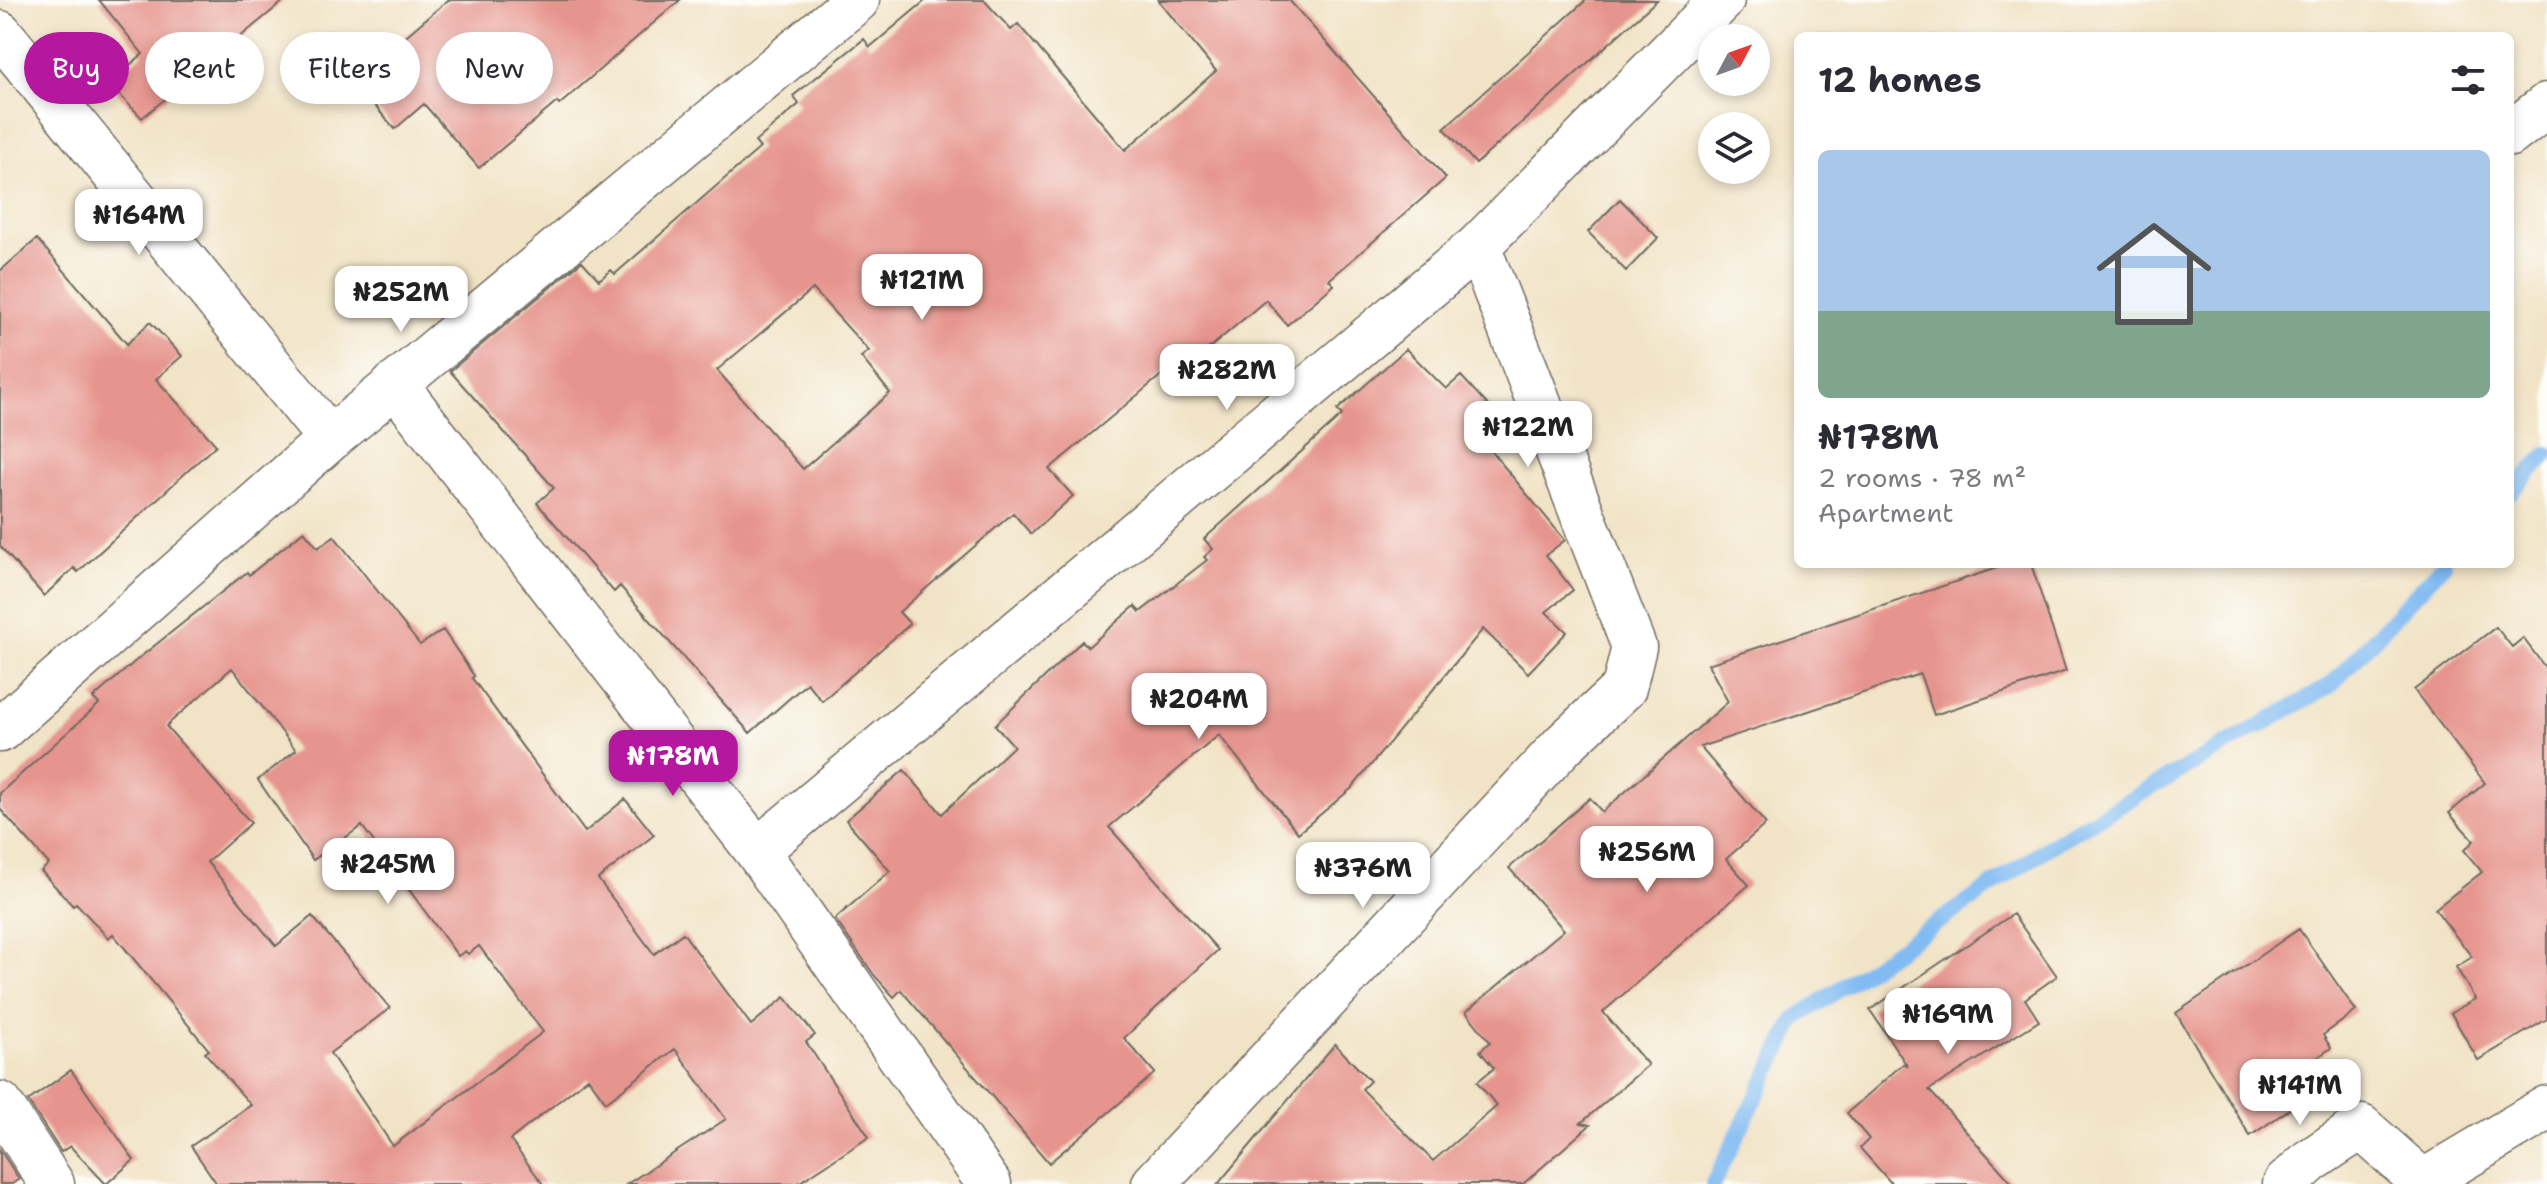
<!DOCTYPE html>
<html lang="en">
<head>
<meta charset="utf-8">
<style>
	body { margin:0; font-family:"Shantell Sans",sans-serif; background:#f2f2f3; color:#2b2b33; height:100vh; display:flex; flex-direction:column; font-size:30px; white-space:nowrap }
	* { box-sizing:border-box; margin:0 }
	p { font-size:26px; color:#7c7c81 }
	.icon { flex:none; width:44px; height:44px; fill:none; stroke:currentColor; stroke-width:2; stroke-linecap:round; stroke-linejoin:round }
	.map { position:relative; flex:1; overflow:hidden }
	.details { position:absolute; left:1794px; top:32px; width:720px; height:536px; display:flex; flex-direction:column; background:#fff; border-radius:12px; box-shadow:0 4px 12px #0003 }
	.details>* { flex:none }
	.top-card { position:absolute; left:24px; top:32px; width:760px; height:72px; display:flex; gap:16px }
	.needle { width:52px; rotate:49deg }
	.fabs { position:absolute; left:1698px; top:24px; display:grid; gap:16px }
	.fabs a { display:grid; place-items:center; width:72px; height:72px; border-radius:50%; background:#fff; box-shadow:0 4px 12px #0003; font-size:40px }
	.price { position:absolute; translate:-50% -68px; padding:0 18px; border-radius:16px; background:#fff; color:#222; font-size:26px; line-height:52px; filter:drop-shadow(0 2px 4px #0008) }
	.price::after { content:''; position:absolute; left:50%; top:48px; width:24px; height:18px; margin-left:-12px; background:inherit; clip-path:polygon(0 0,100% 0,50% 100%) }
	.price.active { background:#b5179e; color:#fff }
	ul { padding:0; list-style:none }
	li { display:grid; align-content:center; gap:16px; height:424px; padding:0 24px }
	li+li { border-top:2px solid #e1e1e2 }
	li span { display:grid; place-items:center; height:248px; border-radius:12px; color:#555 }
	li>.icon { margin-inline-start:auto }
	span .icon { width:144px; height:144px; fill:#fffc; stroke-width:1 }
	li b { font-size:34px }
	h2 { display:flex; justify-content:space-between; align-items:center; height:96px; padding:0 24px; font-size:34px }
	.pill { padding:0 28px; border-radius:36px; background:#fff; box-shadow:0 4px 12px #0003; font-size:28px; line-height:72px }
	.pill.active { background:#b5179e; color:#fff }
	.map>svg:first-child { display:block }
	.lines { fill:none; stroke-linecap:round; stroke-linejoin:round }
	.stream { stroke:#81bbf2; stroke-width:16 }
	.building { fill:#e6958e; fill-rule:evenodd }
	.street-casing { stroke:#706b61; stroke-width:47 }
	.street { stroke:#fff; stroke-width:44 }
</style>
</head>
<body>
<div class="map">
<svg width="2547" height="1184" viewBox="0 0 2547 1184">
	<rect width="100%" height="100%" fill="#fdfcf7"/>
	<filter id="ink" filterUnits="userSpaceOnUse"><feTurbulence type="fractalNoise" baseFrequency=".0125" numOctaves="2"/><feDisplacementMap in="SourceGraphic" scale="16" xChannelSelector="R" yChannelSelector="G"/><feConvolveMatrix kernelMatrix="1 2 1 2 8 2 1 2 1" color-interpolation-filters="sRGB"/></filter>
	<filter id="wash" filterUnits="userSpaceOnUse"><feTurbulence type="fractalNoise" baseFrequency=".006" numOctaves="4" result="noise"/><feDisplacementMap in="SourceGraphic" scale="32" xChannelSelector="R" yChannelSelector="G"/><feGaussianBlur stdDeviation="1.8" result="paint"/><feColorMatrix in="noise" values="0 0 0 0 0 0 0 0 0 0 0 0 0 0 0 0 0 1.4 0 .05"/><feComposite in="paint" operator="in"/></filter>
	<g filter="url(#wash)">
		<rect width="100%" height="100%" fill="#f1e3c6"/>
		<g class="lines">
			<path class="stream" d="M 2510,493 L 2547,454
				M 1713,1184 L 1795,1019 L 2061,839 L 2331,685 L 2444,564"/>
		</g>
		<g id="blocks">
			<path class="building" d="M 99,0 L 285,0 L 142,118 L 108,83 L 143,54 Z
				M 448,0 L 680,0 L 559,105 L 557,102 L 479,168 L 424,104 L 395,129 L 353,81 Z
				M 926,0 L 984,0 L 1011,30 L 1018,24 L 1125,150 L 1216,71 L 1158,0 L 1289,0 L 1446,178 L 1329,280 L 1334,285 L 1287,325 L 1266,300 L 1186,368 L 1180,361 L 1171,367 L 1049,469 L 1073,496 L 1031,534 L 1013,513 L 899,612 L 910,624 L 822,701 L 807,683 L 750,733 L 620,586 L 614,592 L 537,503 L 554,488 L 450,371 L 582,261 L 599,280 L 611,270 L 615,274 L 760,148 L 755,142 L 799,104 L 793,96 L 864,39 L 870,47 ZM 813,289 L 869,351 L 861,357 L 890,393 L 803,469 L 717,370 Z
				M 1586,0 L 1657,0 L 1476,164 L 1444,128 Z
				M 1620,199 L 1658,238 L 1626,271 L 1588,232 Z
				M 37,239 L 127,344 L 150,322 L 182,356 L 156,379 L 216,445 L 78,572 L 74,568 L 44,596 L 0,546 L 0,271 Z
				M 1406,349 L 1446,389 L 1461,376 L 1507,426 L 1487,446 L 1565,540 L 1546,555 L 1573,590 L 1546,612 L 1567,632 L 1528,673 L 1483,629 L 1352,788 L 1298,833 L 1219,735 L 1109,827 L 1218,950 L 1124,1038 L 1155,1073 L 1049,1163 L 901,990 L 894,997 L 874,975 L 835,919 L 890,871 L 846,820 L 904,770 L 942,814 L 1014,746 L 995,725 L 1082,641 L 1088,647 L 1135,606 L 1140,612 L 1207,560 L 1204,557 L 1213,549 L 1204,539 L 1342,415 L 1337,410 Z
				M 304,531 L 318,548 L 334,536 L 420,645 L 443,630 L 474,676 L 472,678 L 585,832 L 625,799 L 654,835 L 598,879 L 654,954 L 683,933 L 751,1025 L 785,997 L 815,1035 L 806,1042 L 869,1137 L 797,1184 L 627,1184 L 726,1119 L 675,1049 L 606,1102 L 588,1078 L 510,1140 L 543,1184 L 217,1184 L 191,1146 L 251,1105 L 205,1053 L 209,1050 L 113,934 L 108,938 L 76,903 L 73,906 L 41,871 L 49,864 L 0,809 L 0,793 L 99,704 L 93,698 L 139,658 L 247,572 L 249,575 ZM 232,668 L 296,750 L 258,780 L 313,860 L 362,826 L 458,956 L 465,951 L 468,954 L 479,946 L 543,1032 L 393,1146 L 330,1053 L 390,1008 L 312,916 L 276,946 L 207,862 L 251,823 L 166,726 Z
				M 2009,564 L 2031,564 L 2066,671 L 1934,715 L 1920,674 L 1700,747 L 1766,824 L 1726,859 L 1749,885 L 1603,1012 L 1648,1065 L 1581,1123 L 1590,1125 L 1523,1184 L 1218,1184 L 1335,1044 L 1370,1081 L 1362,1089 L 1433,1161 L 1497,1106 L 1477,1082 L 1494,1068 L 1480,1051 L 1490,1042 L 1466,1012 L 1564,930 L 1509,868 L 1590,798 L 1602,812 L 1728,702 L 1708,664 Z
				M 2496,627 L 2512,647 L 2523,638 L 2547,670 L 2547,1019 L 2478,1060 L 2451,1013 L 2475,999 L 2456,967 L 2472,957 L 2435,909 L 2482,872 L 2464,850 L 2474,841 L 2449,813 L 2485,783 L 2414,690 Z
				M 2013,914 L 2057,976 L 2025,999 L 2039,1021 L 1929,1090 L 2013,1184 L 1892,1184 L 1860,1148 L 1869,1139 L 1847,1113 L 1904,1063 L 1908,1067 L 1870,1010 Z
				M 2299,929 L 2356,1011 L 2323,1035 L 2331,1048 L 2300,1070 L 2316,1091 L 2250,1136 L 2176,1013 Z
				M 71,1070 L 134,1160 L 106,1184 L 70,1146 L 61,1152 L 28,1101 Z
				M 0,1150 L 19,1179 L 12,1184 L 0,1184 Z"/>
		</g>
	</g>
	<g filter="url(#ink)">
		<use href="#blocks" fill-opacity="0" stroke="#706b61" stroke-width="2"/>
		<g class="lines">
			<g class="street-casing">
				<path id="street" d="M 0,33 L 330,439
					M 2510,134 L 2547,105
					M 395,384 L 757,851 L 989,1184
					M 0,730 L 330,439 L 857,0
					M 757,851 L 1478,246 L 1722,0
					M 0,1104 L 52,1184
					M 2423,1182 L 2547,1108
					M 1154,1184 L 1564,744 L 1624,688 L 1634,647 L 1478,246
					M 2285,1184 L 2310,1161 L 2361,1127 L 2425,1184"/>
			</g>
			<use href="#street" class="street"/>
		</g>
	</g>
</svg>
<div class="fabs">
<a><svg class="needle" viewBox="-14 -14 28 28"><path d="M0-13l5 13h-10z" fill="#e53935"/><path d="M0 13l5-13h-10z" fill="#7c7c81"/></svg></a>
<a><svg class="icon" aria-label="layers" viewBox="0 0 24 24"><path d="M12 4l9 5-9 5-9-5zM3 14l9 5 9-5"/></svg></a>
</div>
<b class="price" style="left:139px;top:257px">₦164M</b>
<b class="price" style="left:922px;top:322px">₦121M</b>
<b class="price" style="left:401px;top:334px">₦252M</b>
<b class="price" style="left:1227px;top:412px">₦282M</b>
<b class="price" style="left:1528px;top:469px">₦122M</b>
<b class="price" style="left:1199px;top:741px">₦204M</b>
<b class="price active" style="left:673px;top:798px">₦178M</b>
<b class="price" style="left:1647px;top:894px">₦256M</b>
<b class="price" style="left:388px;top:906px">₦245M</b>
<b class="price" style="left:1363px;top:910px">₦376M</b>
<b class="price" style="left:1948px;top:1056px">₦169M</b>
<b class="price" style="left:2300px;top:1127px">₦141M</b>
<div class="top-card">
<a class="pill active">Buy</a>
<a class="pill">Rent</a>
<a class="pill">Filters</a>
<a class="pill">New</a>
</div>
<section class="details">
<h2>12 homes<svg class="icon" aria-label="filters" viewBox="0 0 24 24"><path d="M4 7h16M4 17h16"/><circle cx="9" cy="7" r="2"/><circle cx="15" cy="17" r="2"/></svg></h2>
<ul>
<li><span style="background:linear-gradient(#a9c7e8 65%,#7fa58c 0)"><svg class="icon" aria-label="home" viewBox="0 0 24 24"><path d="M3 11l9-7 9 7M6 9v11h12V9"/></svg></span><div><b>₦178M</b><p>2 rooms · 78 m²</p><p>Apartment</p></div></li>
</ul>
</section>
</div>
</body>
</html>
